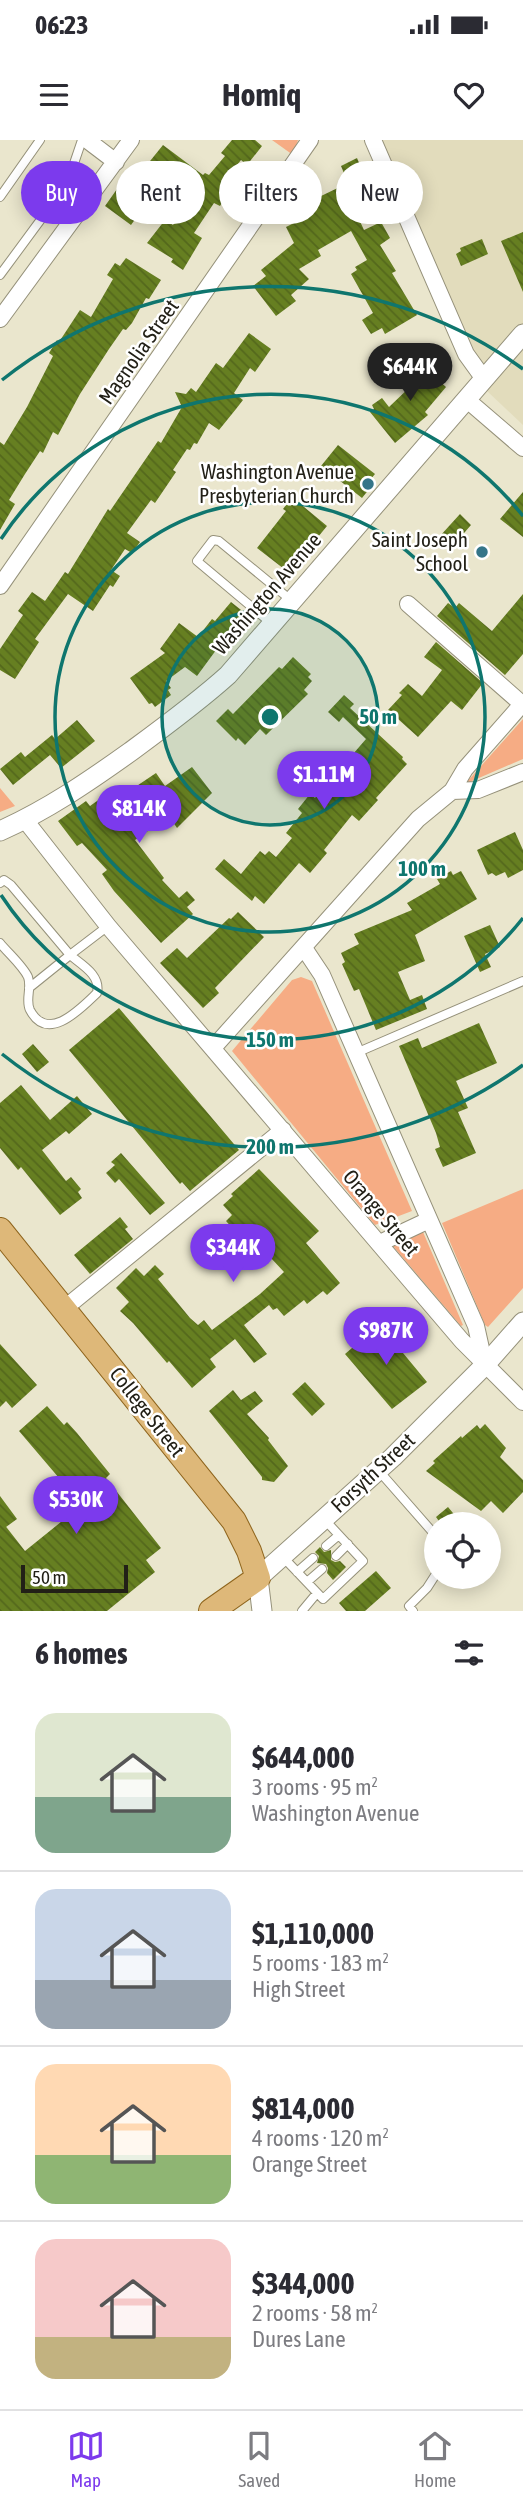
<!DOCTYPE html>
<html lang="en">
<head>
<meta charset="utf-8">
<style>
	body { margin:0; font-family:"Asap Condensed",sans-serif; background:#f2f2f3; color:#2b2b33; height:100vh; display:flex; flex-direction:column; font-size:26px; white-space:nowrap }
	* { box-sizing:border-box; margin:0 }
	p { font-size:23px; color:#7c7c81 }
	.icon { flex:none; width:38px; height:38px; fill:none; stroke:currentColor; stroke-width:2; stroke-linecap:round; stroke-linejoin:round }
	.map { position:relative; height:1471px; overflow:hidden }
	.panel { display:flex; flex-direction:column; background:#fff; flex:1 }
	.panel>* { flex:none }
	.hud { position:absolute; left:21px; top:21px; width:481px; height:63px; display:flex; gap:14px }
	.tools { position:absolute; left:424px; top:1372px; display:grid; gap:14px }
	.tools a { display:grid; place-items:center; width:77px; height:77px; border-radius:50%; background:#fff; box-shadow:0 4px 18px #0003; font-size:35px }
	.scale { position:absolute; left:21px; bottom:18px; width:107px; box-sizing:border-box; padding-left:7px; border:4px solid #222017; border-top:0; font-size:19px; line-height:24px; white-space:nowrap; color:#222017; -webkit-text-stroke:5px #fff; paint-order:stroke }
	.price { position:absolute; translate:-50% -60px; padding:0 16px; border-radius:24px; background:#7c3aed; color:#fff; font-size:23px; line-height:46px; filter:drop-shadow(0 2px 4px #0008) }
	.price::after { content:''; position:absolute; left:50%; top:42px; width:21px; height:16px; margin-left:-10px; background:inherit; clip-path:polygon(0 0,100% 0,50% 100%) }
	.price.selected { background:#222; color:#fff }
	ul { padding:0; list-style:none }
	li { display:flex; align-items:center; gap:21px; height:175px; padding:0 35px }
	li+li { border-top:2px solid #e1e1e2 }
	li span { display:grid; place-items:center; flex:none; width:196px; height:140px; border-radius:21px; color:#555 }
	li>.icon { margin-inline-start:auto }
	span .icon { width:84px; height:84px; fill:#fffc; stroke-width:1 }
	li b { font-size:30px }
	h2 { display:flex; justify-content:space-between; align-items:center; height:84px; padding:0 35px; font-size:30px }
	.pill { padding:0 24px; border-radius:32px; background:#fff; box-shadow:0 4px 18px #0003; font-size:24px; line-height:63px }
	.pill.selected { background:#7c3aed; color:#fff }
	.status { display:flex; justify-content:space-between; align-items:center; height:49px; padding:0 35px; background:#fff; direction:ltr }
	.status svg { height:19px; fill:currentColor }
	header { display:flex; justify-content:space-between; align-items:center; height:91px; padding:0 35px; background:#fff; font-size:32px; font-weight:700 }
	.tabs { display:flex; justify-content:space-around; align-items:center; height:98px; border-top:2px solid #e1e1e2; background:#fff; font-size:19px; color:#7c7c81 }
	.tabs a { display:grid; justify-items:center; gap:4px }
	.tabs .selected { color:#7c3aed }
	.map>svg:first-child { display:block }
	.built { fill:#e2dcbc }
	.park { fill:#f6ac84 }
	.building { fill:url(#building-back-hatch) }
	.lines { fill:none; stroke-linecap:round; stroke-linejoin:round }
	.service-casing { stroke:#95917a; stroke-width:10 }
	.minor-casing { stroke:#95917a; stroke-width:18 }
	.tertiary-casing { stroke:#95917a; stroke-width:21 }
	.primary-casing { stroke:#8e641c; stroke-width:26 }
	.service { stroke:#fff; stroke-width:8 }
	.minor { stroke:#fff; stroke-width:16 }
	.tertiary { stroke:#fff; stroke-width:19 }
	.primary { stroke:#deb879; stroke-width:24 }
	.ring { fill:none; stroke:#0f766e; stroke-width:3.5 }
	.poi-dot { fill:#357589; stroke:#fff; stroke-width:2.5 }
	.labels { text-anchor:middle; stroke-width:5; stroke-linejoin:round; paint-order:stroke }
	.street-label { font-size:21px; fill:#222017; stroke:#fff }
	.poi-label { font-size:21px; fill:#222017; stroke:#fff; text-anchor:end }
	.centre { fill:#0f766e; stroke:#fff; stroke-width:3.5 }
	.ring-label { font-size:21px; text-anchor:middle; font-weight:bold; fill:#0f766e; stroke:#fff; stroke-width:5; stroke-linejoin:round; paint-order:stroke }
</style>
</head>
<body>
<div class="status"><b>06:23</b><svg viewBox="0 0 49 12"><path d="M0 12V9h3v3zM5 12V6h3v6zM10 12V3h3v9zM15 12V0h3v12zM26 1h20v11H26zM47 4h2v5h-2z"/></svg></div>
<header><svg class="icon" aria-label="menu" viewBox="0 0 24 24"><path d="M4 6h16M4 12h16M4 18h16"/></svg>Homiq<svg class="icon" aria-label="heart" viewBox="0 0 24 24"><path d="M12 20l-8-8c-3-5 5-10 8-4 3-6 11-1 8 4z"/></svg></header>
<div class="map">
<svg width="523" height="1471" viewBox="0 0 523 1471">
	<defs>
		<pattern id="building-back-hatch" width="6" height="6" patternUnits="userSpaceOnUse" patternTransform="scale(1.75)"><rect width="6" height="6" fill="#667f21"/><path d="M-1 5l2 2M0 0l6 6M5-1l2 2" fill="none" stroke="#54681c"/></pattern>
	</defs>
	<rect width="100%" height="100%" fill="#eae6cd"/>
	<path class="built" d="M 380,0 L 523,0 L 523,285 L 487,251 Z"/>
	<path class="park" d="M 272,0 L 298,0 L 293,15 Z
		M 523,579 L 523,619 L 465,644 Z
		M 0,648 L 15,666 L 0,672 Z
		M 301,837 L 312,841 L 412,1071 L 375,1085 L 232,911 L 292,840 Z
		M 523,1049 L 523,1148 L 488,1187 L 485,1185 L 442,1083 Z
		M 423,1092 L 463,1185 L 461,1186 L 392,1105 Z"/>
	<path class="building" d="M 232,0 L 255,0 L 262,6 L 247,25 L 241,20 L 222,44 L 231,50 L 220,66 L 214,63 L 194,93 L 202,98 L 183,130 L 171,122 L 173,119 L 147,103 L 165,80 L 173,85 L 196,51 L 176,38 L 171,44 L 164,39 L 131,85 L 105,66 L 134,25 L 142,31 L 163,5 L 203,35 L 205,33 L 209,35 L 225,16 L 221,13 Z
		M 357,18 L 372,53 L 351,62 L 364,90 L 381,82 L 390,98 L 380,105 L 396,131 L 392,133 L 417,175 L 385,194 L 382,188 L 371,194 L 362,180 L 373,173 L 351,134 L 357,130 L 355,127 L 367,120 L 351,91 L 318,110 L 321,116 L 299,129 L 309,139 L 291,155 L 296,161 L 276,176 L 253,146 L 266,136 L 261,130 L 294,103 L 286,87 L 302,79 L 300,74 L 321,62 L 319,57 L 348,43 L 341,26 Z
		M 523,92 L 523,152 L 501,101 Z
		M 482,99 L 488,114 L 461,126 L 456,114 L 461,111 L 460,108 Z
		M 126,118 L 161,140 L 149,159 L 146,158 L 132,183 L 126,190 L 123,189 L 109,209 L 80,254 L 58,295 L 53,292 L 43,313 L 40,311 L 25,334 L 9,360 L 15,364 L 0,390 L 0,302 L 4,305 L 27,267 L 53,216 L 49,213 L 57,200 L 59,202 L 80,170 L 91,177 L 113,139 L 107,135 L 115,123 L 120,126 Z
		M 249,193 L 271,209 L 255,232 L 250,228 L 234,253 L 243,260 L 236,269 L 219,290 L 209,283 L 197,304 L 194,303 L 190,310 L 187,309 L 173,330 L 176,332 L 155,363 L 151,360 L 127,393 L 140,402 L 132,413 L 125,409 L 111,430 L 120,436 L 113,447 L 110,445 L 93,471 L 68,454 L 35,499 L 39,502 L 15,539 L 0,530 L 0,509 L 23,475 L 18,471 L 32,452 L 45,461 L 65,432 L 68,434 L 108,369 L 110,371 L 158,301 L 161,303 L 182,267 L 175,252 L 186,254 L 191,248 L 196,252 L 216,223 L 223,228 Z
		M 430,220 L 444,233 L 438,240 L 446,247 L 425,272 L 428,275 L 395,303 L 370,272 L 374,269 L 372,265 L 382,258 L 389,267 L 412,245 L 410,243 Z
		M 338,305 L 375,334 L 370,340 L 374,343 L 362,358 L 321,326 Z
		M 523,352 L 523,397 L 500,379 Z
		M 292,357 L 327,386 L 318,397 L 316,396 L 288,432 L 257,408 L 286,371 L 283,369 Z
		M 460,374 L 471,385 L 452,407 L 440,396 Z
		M 523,454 L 523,514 L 505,535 L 437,476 L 448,463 L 455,468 L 459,463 L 492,491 Z
		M 231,462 L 255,481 L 230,508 L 222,502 L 197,536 L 185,527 L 166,541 L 171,548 L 168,550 L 171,555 L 155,567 L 152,563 L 149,564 L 130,538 L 165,513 L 160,509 L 179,483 L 198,497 L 212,479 L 215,481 Z
		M 436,502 L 483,543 L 462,570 L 451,561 L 418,597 L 388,570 L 402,555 L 399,553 L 408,544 L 422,556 L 442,530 L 424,517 Z
		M 293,517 L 311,534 L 308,537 L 312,541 L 304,550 L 308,554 L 266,595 L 260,589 L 245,605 L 238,598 L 236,601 L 216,581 L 228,569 L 233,574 L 279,527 L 282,529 Z
		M 344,555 L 354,564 L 350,568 L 403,617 L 402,619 L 407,624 L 376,658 L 378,660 L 359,681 L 352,675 L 324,710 L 327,713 L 310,733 L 299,723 L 264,764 L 255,756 L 252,761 L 215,729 L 224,719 L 241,734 L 260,711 L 265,715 L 269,711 L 276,717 L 292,698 L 286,693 L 302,673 L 298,669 L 310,654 L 315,658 L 366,599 L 343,577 L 339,582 L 328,572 Z
		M 77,580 L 95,601 L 61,628 L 50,615 L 13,645 L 0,629 L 21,612 L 25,617 L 52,595 L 55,599 Z
		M 192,627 L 212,653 L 177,688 L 169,676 L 135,700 L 164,738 L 162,740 L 179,758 L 187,751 L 195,760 L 187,767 L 193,774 L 161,803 L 114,751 L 102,734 L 107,730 L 82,703 L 77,706 L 58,681 L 86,661 L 90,666 L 104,656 L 110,664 L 156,633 L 165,646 Z
		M 515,692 L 523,710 L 523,730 L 508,738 L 505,732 L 496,736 L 492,733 L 488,735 L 477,710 Z
		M 451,731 L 453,735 L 461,731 L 477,759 L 415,795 L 425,821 L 398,832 L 410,860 L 422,855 L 427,869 L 376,890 L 359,849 L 354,851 L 342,824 L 345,822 L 341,813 L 359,804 L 354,794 L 412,770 L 407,763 L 440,744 L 437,739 Z
		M 238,772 L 264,797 L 215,848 L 219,853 L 203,868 L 160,823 L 177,808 L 187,818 L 229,778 L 231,779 Z
		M 490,785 L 500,807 L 485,814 L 491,827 L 480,832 L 464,796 Z
		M 119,868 L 239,1010 L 190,1051 L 182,1042 L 180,1044 L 69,910 Z
		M 479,883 L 497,923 L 456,941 L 468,968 L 458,972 L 476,1013 L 443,1027 L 435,1009 L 440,1007 L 436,993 L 399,906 L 418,898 L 422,908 Z
		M 33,904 L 49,922 L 37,932 L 22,914 Z
		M 21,945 L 50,980 L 77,956 L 92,974 L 69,994 L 66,991 L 42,1010 L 66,1041 L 71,1037 L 81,1049 L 78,1052 L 82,1058 L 60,1075 L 21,1027 L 18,1030 L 0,1008 L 0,963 Z
		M 121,1013 L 165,1063 L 150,1075 L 119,1039 L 115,1043 L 106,1033 L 115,1025 L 111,1022 Z
		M 259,1029 L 319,1091 L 306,1103 L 340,1143 L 327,1155 L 323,1151 L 307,1164 L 304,1160 L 284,1176 L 277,1168 L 273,1170 L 269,1165 L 244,1185 L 267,1214 L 254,1223 L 235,1199 L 210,1219 L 216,1227 L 192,1248 L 169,1221 L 167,1223 L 133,1183 L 120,1171 L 129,1162 L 116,1148 L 136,1128 L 144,1136 L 155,1125 L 164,1134 L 158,1139 L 190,1178 L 198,1185 L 204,1180 L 212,1190 L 260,1154 L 284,1132 L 243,1088 L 237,1093 L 226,1081 L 232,1075 L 223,1065 L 233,1056 L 231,1054 Z
		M 120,1077 L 128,1087 L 125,1089 L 133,1099 L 90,1134 L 74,1115 Z
		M 379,1184 L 427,1242 L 392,1269 L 345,1214 L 359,1202 L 357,1200 Z
		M 0,1204 L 37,1245 L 12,1268 L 6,1261 L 0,1267 Z
		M 305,1242 L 325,1264 L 312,1276 L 292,1254 Z
		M 233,1250 L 241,1260 L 255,1251 L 263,1261 L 247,1274 L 269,1298 L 268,1300 L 288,1326 L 274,1342 L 262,1340 L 262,1337 L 209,1271 Z
		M 47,1266 L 64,1285 L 67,1282 L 77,1293 L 110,1334 L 106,1338 L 161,1408 L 146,1420 L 155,1432 L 107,1471 L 0,1471 L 0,1379 L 25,1411 L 82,1365 L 19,1291 Z
		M 485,1284 L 506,1308 L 500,1317 L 523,1340 L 523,1352 L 503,1373 L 491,1361 L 481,1371 L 426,1331 L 435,1323 L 433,1321 L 461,1296 L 462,1298 L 477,1285 L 480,1289 Z
		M 0,1356 L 17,1379 L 6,1387 L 0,1379 Z
		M 448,1367 L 462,1384 L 441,1384 L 436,1377 Z
		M 320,1407 L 324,1412 L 331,1410 L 331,1420 L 335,1422 L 340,1421 L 346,1427 L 333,1440 L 327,1433 L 328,1428 L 326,1424 L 317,1423 L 319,1416 L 315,1412 Z
		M 376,1431 L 391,1448 L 365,1471 L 346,1471 L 339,1463 Z"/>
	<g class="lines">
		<g class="service-casing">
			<path id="service" d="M 0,57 L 40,0
				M 0,135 L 67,44 L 82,0
				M 272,484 L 197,421 L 213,400 L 219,401 L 292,461
				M 0,743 L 4,740 L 11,745 L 70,815 L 108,786
				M 0,803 C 8,813 23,826 28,837 C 32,848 25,860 30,870 C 48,904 81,868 97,853 C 101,835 82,825 70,815 L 29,848
				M 356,913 L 523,841
				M 379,1331 L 436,1396
				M 326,1406 L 339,1395
				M 282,1416 L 323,1459 L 363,1421 L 324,1379
				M 336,1416 L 348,1404
				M 297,1432 L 313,1418
				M 307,1442 L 322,1429
				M 302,1471 L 317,1453
				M 413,1471 L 409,1466 L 427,1448 L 436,1434"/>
		</g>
		<g class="minor-casing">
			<path id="minor" d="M 87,0 L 116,22
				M 373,0 L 466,214 L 484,239
				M 0,179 L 131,0
				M 466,259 L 523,308
				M 0,446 L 310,0
				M 408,464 L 522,564
				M 452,651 L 478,650 L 523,632
				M 25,680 L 108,786 L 398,1126 L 462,1201 L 523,1262
				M 304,808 L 322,835 L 476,1186 L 484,1222
				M 213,908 L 418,679 L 452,651 L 465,629 L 523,563
				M 380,1103 L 429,1080
				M 65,1168 L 283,990"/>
		</g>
		<g class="tertiary-casing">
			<path id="tertiary" d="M 0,691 C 47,670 88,642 130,612 C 164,587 197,563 228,535 L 523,194
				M 262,1471 L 258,1438 L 393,1317 L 485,1225 L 523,1182"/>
		</g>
		<g class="primary-casing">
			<path id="primary" d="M 0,1090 L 234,1381 L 249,1411 L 258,1438 L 211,1471"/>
		</g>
		<use href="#service" class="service"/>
		<use href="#minor" class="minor"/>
		<use href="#tertiary" class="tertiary"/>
		<use href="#primary" class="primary"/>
	</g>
	<circle cx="270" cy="577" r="108" fill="#0f766e" fill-opacity=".12"/>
	<g class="ring">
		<circle cx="270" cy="577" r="108"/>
		<circle cx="270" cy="577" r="215"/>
		<path d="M523 778A323 323 0 0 1 1 755M1 399A323 323 0 0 1 523 376"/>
		<path d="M523 925A430 430 0 0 1 2 914M2 240A430 430 0 0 1 523 229"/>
	</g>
	<g class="poi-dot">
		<circle cx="368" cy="344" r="7"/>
		<circle cx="482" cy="412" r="7"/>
	</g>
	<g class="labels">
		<g class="street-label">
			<text transform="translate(139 212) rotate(-55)" y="7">Magnolia Street</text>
			<text transform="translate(267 454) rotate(-49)" y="7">Washington Avenue</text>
			<text transform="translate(381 1073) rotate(50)" y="7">Orange Street</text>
			<text transform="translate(147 1272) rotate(52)" y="7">College Street</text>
			<text transform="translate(373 1333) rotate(-43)" y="7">Forsyth Street</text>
		</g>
		<g class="poi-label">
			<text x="354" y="339">Washington Avenue<tspan x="354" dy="24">Presbyterian Church</tspan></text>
			<text x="468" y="407">Saint Joseph<tspan x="468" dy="24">School</tspan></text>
		</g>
	</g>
	<circle cx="270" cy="577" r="10" class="centre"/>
	<g class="ring-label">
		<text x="378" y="584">50 m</text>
		<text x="422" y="736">100 m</text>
		<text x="270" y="907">150 m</text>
		<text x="270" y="1014">200 m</text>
	</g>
</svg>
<div class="tools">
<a><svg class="icon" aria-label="locate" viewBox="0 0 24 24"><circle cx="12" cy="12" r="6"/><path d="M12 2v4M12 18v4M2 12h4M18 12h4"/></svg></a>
</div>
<div class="scale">50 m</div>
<b class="price selected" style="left:410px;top:263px">$644K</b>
<b class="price" style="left:324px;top:671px">$1.11M</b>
<b class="price" style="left:139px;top:705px">$814K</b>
<b class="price" style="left:233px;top:1144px">$344K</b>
<b class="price" style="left:386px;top:1227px">$987K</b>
<b class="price" style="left:76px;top:1396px">$530K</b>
<div class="hud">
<a class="pill selected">Buy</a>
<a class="pill">Rent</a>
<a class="pill">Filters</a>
<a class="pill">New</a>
</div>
</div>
<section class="panel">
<h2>6 homes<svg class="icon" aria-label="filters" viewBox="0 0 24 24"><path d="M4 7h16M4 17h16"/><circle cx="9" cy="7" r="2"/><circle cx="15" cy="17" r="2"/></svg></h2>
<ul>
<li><span style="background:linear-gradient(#dfe7d0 60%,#7fa58c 0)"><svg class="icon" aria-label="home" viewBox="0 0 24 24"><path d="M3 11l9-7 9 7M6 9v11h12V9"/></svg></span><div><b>$644,000</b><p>3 rooms · 95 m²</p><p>Washington Avenue</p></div></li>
<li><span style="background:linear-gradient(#c9d6e8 65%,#9aa5b1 0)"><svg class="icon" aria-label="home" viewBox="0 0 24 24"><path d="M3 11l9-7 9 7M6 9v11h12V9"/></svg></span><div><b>$1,110,000</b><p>5 rooms · 183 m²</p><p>High Street</p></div></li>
<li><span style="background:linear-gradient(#ffd9b3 65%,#8fb573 0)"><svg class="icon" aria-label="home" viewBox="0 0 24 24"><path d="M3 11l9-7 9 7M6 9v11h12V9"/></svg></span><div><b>$814,000</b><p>4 rooms · 120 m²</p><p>Orange Street</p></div></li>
<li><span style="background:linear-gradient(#f6c9c9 70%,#c2b280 0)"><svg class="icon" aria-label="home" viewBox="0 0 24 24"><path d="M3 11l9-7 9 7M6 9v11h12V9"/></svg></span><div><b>$344,000</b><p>2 rooms · 58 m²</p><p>Dures Lane</p></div></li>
</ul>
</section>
<nav class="tabs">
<a class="selected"><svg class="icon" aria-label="map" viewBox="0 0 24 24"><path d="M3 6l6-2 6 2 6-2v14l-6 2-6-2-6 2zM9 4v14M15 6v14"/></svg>Map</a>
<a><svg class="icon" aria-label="saved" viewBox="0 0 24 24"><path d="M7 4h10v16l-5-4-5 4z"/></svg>Saved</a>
<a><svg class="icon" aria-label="home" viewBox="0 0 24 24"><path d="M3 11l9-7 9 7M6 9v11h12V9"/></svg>Home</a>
</nav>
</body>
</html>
